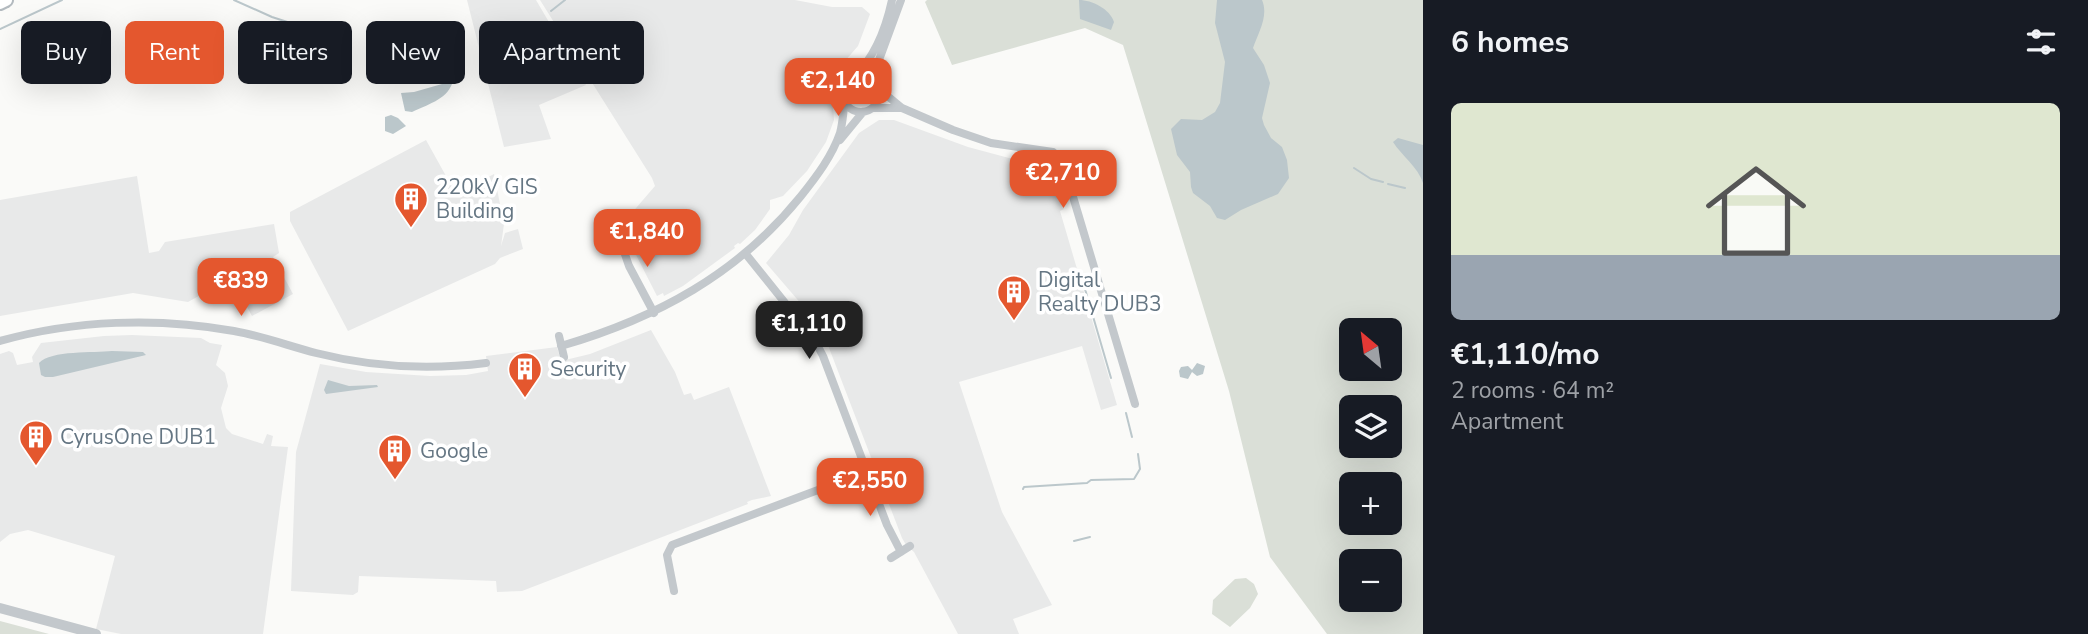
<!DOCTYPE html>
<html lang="en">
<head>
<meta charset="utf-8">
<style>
	body { margin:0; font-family:"Nunito Sans",sans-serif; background:#20242c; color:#f1f3f6; height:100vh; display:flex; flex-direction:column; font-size:26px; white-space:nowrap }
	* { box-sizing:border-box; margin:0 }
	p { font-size:23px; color:#9ea1a6 }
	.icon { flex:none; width:38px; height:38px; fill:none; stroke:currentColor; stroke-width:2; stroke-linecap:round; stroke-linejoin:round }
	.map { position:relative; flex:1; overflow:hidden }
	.panel { display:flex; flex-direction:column; background:#171b24; width:665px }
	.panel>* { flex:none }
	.guide { position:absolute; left:21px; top:21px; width:665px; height:63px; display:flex; gap:14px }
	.needle { width:46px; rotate:331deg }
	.buttons { position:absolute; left:1339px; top:318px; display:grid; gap:14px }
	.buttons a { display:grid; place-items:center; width:63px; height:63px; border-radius:10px; background:#171b24; box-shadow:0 7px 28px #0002; font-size:35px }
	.price { position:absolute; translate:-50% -60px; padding:0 16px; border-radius:14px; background:#e4572e; color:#fff; font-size:23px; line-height:46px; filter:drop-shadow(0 2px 4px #0008) }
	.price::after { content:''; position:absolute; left:50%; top:42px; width:21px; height:16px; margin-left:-10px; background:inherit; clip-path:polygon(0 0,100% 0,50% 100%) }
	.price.selected { background:#222; color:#fff }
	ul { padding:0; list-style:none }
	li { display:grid; align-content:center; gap:14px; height:371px; padding:0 28px }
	li span { display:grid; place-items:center; height:217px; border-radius:10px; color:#555 }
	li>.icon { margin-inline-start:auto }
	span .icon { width:126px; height:126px; fill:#fffc; stroke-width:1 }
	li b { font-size:30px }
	h2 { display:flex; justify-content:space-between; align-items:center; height:84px; padding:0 28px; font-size:30px }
	.chip { padding:0 24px; border-radius:10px; background:#171b24; box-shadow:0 7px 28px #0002; font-size:24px; line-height:63px }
	.chip.selected { background:#e4572e; color:#fff }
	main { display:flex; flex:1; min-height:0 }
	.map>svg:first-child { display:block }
	.built { fill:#e8e9e9 }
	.green { fill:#dadfd7; fill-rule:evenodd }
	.water { fill:#bbc7cb }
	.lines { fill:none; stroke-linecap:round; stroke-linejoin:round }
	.stream { stroke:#bbc7cb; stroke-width:2 }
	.secondary-casing { stroke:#b3babf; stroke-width:16 }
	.minor { stroke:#c3c8cc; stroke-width:8 }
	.tertiary { stroke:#c3c8cc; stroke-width:10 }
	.secondary { stroke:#fff; stroke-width:12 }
	.labels { text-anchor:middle; stroke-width:7; stroke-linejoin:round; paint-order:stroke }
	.poi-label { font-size:21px; fill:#657683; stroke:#fff; text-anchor:start }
</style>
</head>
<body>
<main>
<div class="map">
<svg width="1423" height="634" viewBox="0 0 1423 634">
	<rect width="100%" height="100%" fill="#fafaf8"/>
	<path class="built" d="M 467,0 L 536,0 L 586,85 L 539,105 L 551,139 L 504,147 Z
		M 540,0 L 795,0 L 832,7 L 862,7 L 870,14 L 858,46 L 845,61 L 831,69 L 829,75 L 823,74 L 819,80 L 824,84 L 821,89 L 833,106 L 834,120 L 826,142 L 807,171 L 783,196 L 770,200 L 770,209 L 755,230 L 740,244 L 738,243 L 734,246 L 735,248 L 683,286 L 664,296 L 663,293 L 657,296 L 633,249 L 624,222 L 655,186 L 652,178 Z
		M 879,120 L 894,120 L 968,147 L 1009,158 L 1047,162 L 1064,209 L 1060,211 L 1117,405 L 1101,410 L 1082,346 L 959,382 L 1002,512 L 1052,605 L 1013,619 L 1019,634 L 958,634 L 914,552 L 906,545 L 902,538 L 821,327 L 766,263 L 789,235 L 803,210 L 859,133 Z
		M 426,140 L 456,194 L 494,174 L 504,224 L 501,246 L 505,233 L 518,229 L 523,249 L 500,258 L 495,264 L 348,331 L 290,221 L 290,212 Z
		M 137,176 L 149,253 L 159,251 L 165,242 L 274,224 L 279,253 L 273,257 L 293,294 L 252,316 L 231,278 L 188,302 L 133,293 L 0,316 L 0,200 Z
		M 651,330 L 675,372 L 684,395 L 691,393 L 694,400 L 729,387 L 771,496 L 752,500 L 747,502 L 748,504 L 522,591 L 497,592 L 496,581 L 359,576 L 358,592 L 353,595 L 291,591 L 296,452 L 320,364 L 366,372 L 430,376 L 466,375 L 488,371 L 486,356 L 557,347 L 561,361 L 590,354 Z
		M 132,335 L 201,338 L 210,343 L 222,345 L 216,365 L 225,373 L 228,386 L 221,408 L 226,428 L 232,434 L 263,444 L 267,434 L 273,436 L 271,446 L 288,447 L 263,634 L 121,634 L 96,629 L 115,556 L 28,530 L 10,534 L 0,542 L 0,354 L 9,351 L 13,353 L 17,365 L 33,362 L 32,357 L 41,343 L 104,336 Z"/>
	<path class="green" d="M 927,0 L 1423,0 L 1423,634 L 1327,634 L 1270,557 L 1229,391 L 1123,45 L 1085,28 L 952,65 L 925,2 ZM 1351,331 L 1390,331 L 1390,369 L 1351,369 ZM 1351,408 L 1390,408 L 1390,446 L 1351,446 ZM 1351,485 L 1390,485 L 1390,523 L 1351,523 ZM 1351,562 L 1390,562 L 1390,600 L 1351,600 Z
		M 1246,578 L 1254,584 L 1258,594 L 1250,608 L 1230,627 L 1212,614 L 1213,600 L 1235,579 Z
		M 0,621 L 49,634 L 0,634 Z"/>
	<path class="water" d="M 1079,0 C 1092,0 1110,9 1114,22 L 1111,30 L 1080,19 Z
		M 1217,0 L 1262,0 C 1269,16 1258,33 1253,48 L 1264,65 L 1270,83 L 1262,118 L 1264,125 L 1271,138 L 1282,147 L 1287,160 L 1289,178 L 1278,194 L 1241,210 L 1225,220 L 1217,218 L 1210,206 L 1193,193 L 1191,187 L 1190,172 L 1177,155 L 1171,129 L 1181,119 L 1202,120 L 1215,112 L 1220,103 L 1225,62 L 1215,23 Z
		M 253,32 L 261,32 L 273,44 L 293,57 L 277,61 C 264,48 252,58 249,33 Z
		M 449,82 L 452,84 C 446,100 426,105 412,112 L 405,111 L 401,93 L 414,92 Z
		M 391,115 L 398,118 L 406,126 L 393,134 L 385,131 L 385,117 Z
		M 1398,138 L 1423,145 L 1423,183 C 1418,167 1402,156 1393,142 Z
		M 112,351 L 143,352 L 146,355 L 53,377 L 45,377 L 41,375 L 39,363 C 51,350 94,353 112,351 Z
		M 1197,363 L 1205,366 L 1203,374 L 1197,376 L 1192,372 L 1188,379 L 1180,377 L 1179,371 L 1181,367 L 1188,366 L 1192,370 Z
		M 328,380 L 349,386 L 377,385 L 378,387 L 326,394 L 324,390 Z"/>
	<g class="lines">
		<path class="stream" d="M 234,0 L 272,17 L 346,41
			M 551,11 L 565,0
			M 0,29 L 62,0
			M 1354,168 L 1371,179 L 1383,182
			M 1388,184 L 1405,188
			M 1082,289 L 1085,289 L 1111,378
			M 1126,413 L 1132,437
			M 1023,489 L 1024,487 L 1087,483 L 1091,480 L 1134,479 L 1140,469 L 1138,454
			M 1074,541 L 1090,537"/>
		<g class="secondary-casing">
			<path id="secondary" d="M 0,3 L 6,0"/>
		</g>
		<path class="minor" d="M843 94a18 18 0 1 1 36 0a18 18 0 1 1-36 0Z
			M 854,77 C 875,57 886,28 892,0
			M 877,83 L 876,68 L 901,0
			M 879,89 L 902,108 L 953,130 L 991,143 L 1053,152 L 1062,160 L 1135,404
			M 873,108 L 902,108
			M 840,140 L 863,112
			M 618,234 L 629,266 L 654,313
			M 607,237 L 627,232
			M 745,253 L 814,339 L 823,356 L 887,525 L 901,552
			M 559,336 L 564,357
			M 0,341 C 74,320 158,317 234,331 C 262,336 289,346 316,353 C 371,367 430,370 486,363
			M 561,346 C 657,318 738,274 801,196 C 817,176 832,156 840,133 C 843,122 843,112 845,101
			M 891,558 L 910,546
			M 674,591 L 667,555 L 672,545 L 879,467"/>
		<path class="tertiary" d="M 0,608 L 96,634"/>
		<use href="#secondary" class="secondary"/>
	</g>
	<defs>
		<g id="building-pin" transform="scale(1.75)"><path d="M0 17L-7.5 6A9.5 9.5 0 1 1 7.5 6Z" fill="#e4572e" stroke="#fff"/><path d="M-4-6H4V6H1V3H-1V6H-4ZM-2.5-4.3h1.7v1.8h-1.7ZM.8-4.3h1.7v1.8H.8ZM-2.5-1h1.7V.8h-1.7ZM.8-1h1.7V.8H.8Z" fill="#fff"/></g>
	</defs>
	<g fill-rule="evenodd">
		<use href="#building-pin" x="411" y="199"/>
		<use href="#building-pin" x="1014" y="292"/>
		<use href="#building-pin" x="525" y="369"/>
		<use href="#building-pin" x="36" y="437"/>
		<use href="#building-pin" x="395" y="451"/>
	</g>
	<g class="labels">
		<g class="poi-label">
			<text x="436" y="194">220kV GIS<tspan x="436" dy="24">Building</tspan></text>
			<text x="1038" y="287">Digital<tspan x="1038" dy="24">Realty DUB3</tspan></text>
			<text x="550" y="376">Security</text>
			<text x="60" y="444">CyrusOne DUB1</text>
			<text x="420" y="458">Google</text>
		</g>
	</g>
</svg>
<div class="buttons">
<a><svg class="needle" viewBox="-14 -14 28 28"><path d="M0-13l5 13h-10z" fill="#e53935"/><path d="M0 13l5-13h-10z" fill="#9ea1a6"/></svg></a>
<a><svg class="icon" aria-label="layers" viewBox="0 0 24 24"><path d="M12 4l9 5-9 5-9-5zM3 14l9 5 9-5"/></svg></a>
<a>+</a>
<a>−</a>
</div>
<b class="price" style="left:838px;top:118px">€2,140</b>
<b class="price" style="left:1063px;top:210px">€2,710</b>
<b class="price" style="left:647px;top:269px">€1,840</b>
<b class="price" style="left:241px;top:318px">€839</b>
<b class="price selected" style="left:809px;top:361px">€1,110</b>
<b class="price" style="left:870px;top:518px">€2,550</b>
<div class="guide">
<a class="chip">Buy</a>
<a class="chip selected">Rent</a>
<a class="chip">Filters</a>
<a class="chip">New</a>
<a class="chip">Apartment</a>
</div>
</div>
<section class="panel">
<h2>6 homes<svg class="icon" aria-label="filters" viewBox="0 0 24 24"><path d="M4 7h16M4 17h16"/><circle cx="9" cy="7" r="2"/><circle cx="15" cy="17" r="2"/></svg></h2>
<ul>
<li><span style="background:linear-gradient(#dfe7d0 70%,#9aa5b1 0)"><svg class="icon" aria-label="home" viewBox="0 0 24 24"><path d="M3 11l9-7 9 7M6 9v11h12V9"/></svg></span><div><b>€1,110/mo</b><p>2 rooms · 64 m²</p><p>Apartment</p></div></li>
</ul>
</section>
</main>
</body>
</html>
